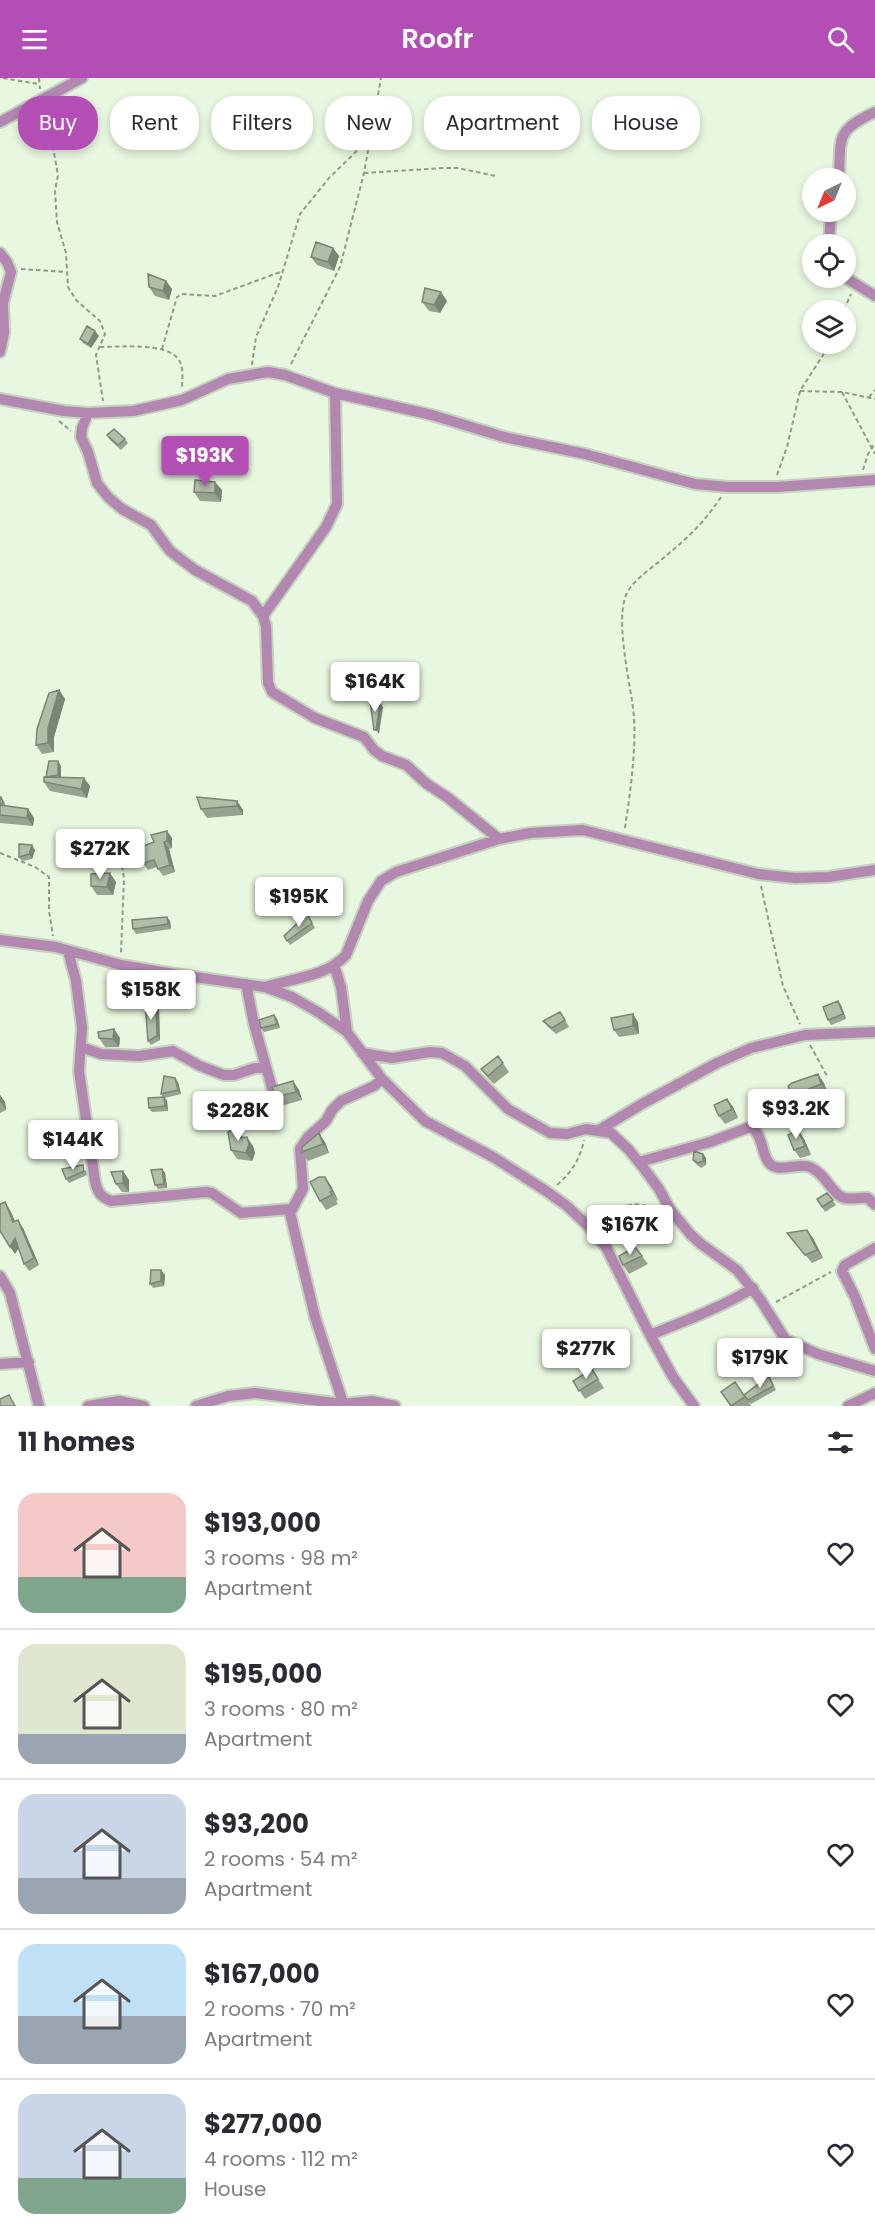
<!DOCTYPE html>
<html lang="en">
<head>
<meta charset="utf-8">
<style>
	body { margin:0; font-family:Poppins,sans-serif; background:#f7f7f7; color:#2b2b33; height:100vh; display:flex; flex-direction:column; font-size:22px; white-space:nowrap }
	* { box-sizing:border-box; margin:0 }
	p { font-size:20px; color:#7c7c81 }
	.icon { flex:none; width:33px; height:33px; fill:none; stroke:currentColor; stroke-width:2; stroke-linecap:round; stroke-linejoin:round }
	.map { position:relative; height:1328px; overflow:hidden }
	.panel { display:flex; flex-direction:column; background:#fff; flex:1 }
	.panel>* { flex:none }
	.guide { position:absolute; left:18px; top:18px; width:840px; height:54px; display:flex; gap:12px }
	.needle { width:39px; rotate:223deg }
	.fabs { position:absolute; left:802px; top:90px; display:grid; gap:12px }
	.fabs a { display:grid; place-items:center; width:54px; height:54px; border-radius:50%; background:#fff; box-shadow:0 3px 9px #0003; font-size:30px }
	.price { position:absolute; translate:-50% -51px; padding:0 14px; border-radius:6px; background:#fff; color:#222; font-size:20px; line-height:39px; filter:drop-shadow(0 2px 3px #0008) }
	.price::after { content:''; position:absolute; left:50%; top:36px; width:18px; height:14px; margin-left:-9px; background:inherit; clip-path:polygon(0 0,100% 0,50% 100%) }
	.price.selected { background:#b34eb4; color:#fff }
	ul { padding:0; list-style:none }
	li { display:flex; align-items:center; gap:18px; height:150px; padding:0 18px }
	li+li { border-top:2px solid #e1e1e2 }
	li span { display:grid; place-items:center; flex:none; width:168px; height:120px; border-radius:18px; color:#555 }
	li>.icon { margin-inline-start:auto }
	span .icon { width:72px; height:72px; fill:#fffc; stroke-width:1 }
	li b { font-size:26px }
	h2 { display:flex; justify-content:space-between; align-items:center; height:72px; padding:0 18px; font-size:26px }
	.chip { padding:0 21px; border-radius:24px; background:#fff; box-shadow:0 3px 9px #0003; font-size:21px; line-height:54px }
	.chip.selected { background:#b34eb4; color:#fff }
	header { display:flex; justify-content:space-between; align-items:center; height:78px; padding:0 18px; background:#b34eb4; color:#fff; font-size:27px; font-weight:600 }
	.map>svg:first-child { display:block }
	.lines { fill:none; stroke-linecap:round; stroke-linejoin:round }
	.street-casing { stroke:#c5d2bd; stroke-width:14 }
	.path { stroke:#909b89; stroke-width:2; stroke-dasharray:4.5 3; stroke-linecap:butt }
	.street { stroke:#b288b1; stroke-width:10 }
	.wall { fill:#97a390 }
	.shaded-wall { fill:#7b8575 }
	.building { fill:#b0bea7; stroke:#7b8575; stroke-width:1.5 }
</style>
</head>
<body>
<header><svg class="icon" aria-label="menu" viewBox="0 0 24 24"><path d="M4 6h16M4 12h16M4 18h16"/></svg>Roofr<svg class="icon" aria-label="search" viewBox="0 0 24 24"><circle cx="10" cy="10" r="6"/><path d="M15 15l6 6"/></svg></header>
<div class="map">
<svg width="875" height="1328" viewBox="0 0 875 1328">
	<rect width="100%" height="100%" fill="#e8f7df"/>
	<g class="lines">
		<g class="street-casing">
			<path id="street" d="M 0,44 L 82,0
				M 839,100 C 841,59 835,53 875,34
				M 829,166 L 831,134
				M 0,175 L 7,184 L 11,194 L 3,225 L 4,255 L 0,274
				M 846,200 L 875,218
				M 0,321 L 64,333 L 88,335 L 133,333 L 182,322 L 228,301 L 268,294 L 285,297 L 335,315 L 432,337 L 504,359 L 585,376 L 695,406 L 728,409 L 777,409 L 875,402
				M 88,335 L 82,350 L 81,359 L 88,374 L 97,405 L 108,419 L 122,431 L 151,447 L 170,473 L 195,492 L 252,523 L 263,538 L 266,548 L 268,605 L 272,614 L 315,640 L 364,659 L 374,672 L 382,678 L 406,687 L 427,706 L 447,719 L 499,761
				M 263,538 L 326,449 L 337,426 L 335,315
				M 0,862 L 56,869 L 121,887 L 174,896 L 265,909 L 292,919 L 318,934 L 347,954 L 382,1001 L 425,1043 L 493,1079 L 546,1113 L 567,1128 L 589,1149 L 606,1169 L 650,1257 L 673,1299 L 694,1328
				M 68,873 L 76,903 L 82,950 L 79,993 L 95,1103 C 97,1114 101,1119 111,1123 L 206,1114 L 212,1115 L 241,1135 L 291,1131
				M 334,887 L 341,909 L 347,954
				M 246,906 L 254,946 L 272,1010
				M 265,909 C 293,900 326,899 346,877 L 368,823 L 381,803 L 396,794 L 499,761 L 530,755 L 583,752 L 758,796 L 795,800 L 828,799 L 875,792
				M 81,969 L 101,976 L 139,978 L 173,973 L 200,988 L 224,997 L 234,997 L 255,990 L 266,990
				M 362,975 L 392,980 L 430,974 L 442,975 L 465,988 L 508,1031 L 550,1055 L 567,1056 L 586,1051 L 611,1055 L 629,1072 L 645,1092 L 659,1111 L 670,1131 L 690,1156 L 701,1166 L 737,1192 L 760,1221 L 785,1261 L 818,1276 L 875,1293
				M 599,1052 L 642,1026 L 717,985 L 751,970 L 805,957 L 875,954
				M 639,1084 L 710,1064 L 750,1049 C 763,1055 761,1075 769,1085 C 778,1096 798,1084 810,1089 C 824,1095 829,1110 840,1118 C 846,1123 860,1119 868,1120 L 875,1127
				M 875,1170 L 845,1187 L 842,1193 L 855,1219 L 875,1271
				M 0,1198 L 10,1215 L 39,1328
				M 650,1257 C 685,1243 720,1230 753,1210
				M 0,1286 L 29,1284
				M 88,1328 L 119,1323 L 144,1328
				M 196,1328 L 228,1318 L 255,1315 L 343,1326 L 372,1323 L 395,1328
				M 344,1328 L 315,1239 L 290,1135 L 303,1111 L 300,1071 L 308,1059 L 326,1043 L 332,1032 L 341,1023 L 374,1008 L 382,1001
				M 848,1328 L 875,1315"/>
		</g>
		<path class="path" d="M 3,0 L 38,6
			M 39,0 L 40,11
			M 46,31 L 58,97 L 55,113 L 57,144 L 66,175 L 68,209 L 76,222 L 100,243 L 105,256 L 96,277 L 103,323
			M 364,95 L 443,90 L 457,90 L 496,98
			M 21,191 L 66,194
			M 844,232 L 851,216
			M 100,269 C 119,269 168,264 179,282 C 184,290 182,301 182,310
			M 162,271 L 177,219 L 182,216 L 215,218 L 283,193
			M 291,286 L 340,189 L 364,95 L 381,0
			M 252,287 L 256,259 L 278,209 L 300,136 L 329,100 L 369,61
			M 800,313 L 842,314 L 875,321
			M 842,314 L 875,376
			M 869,319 L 875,312
			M 59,343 L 71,353
			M 863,392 L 868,376 L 875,365
			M 777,397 L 787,369 L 800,313 L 830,266
			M 625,750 C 630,715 636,676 634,640 C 632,608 611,535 630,510 C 640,497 656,487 668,476 C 688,460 707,441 721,419
			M 117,758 L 124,800 L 121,875
			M 0,775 L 35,789 L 49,799 L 49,833 L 53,858
			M 761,808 L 783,908 L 800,946
			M 810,967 L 827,998
			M 557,1107 C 572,1094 580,1081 584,1062
			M 591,1137 L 633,1126 L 656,1129
			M 776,1224 L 831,1194"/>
		<use href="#street" class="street"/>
	</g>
	<path class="wall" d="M 333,170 L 339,178 L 334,193 L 317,187 L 311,179 Z
		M 166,203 L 172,211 L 169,222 L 155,218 L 149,209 Z
		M 447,223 L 440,235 L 429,233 L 422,224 Z
		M 99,258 L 91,270 L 83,265 L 80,261 Z
		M 107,357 L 125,361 L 128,365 L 121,372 L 110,362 Z
		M 193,369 L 203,383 L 195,389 L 185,374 Z
		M 222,412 L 221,424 L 200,423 L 194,414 Z
		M 59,612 L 65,621 L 54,659 L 54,674 L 42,676 L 36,667 Z
		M 61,688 L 61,699 L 90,708 L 87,720 L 50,713 L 44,704 Z
		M 0,719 L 4,723 L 6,728 L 28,731 L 34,740 L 33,748 L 0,745 Z
		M 237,723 L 243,732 L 243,737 L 207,740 L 201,731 Z
		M 167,753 L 172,760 L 172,770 L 169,771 L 175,794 L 163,798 L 157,789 L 148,792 L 143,785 L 154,764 Z
		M 32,767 L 35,772 L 32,781 L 22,783 L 19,779 Z
		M 116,804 L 113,817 L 97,817 L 91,808 Z
		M 311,830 L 314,835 L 309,839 L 315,850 L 290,867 L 284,858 L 303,840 L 286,835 L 283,831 Z
		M 170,843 L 171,851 L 136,856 L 133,851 Z
		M 156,926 L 159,931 L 160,962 L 151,967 L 148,963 Z
		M 841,927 L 846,941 L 831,947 L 828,942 Z
		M 274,937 L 277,941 L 280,950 L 264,954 L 261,950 Z
		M 564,940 L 569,949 L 556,956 L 548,949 L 543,943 Z
		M 638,944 L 639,956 L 619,959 L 614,952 Z
		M 114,951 L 120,960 L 119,969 L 105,969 L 99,960 Z
		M 498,978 L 509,994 L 494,1006 L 487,999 L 481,991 Z
		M 293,1003 L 299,1012 L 302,1022 L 281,1028 L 275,1019 Z
		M 178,1004 L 181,1016 L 165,1020 L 167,1023 L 168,1033 L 152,1034 L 149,1030 L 163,1019 L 161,1016 Z
		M 824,1005 L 827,1014 L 798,1026 L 792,1018 Z
		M 0,1017 L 5,1024 L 6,1032 L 0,1035 Z
		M 239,1021 L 245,1030 L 224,1038 L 224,1045 L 210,1045 L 203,1036 Z
		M 727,1021 L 733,1029 L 738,1040 L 725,1046 L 719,1038 Z
		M 798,1052 L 804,1061 L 811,1077 L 800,1080 L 794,1072 Z
		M 243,1059 L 253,1068 L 255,1075 L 252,1083 L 237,1081 L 231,1072 Z
		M 325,1064 L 329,1075 L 308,1083 L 302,1074 Z
		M 703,1076 L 706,1080 L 706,1087 L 701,1090 L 696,1086 L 693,1082 Z
		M 162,1091 L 165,1095 L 167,1110 L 158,1111 L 155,1107 Z
		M 86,1092 L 87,1097 L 69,1105 L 66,1101 Z
		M 123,1093 L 129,1102 L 129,1114 L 122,1114 L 116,1106 Z
		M 325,1099 L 331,1108 L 338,1122 L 336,1123 L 338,1126 L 326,1132 L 320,1123 Z
		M 827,1115 L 836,1127 L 825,1134 L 817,1121 Z
		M 10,1132 L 15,1143 L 23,1150 L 39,1187 L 29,1193 L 24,1186 L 18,1170 L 15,1176 Z
		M 787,1155 L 813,1160 L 823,1180 L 812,1185 Z
		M 642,1178 L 648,1186 L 629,1196 L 623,1187 Z
		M 161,1192 L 165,1197 L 164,1208 L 153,1210 L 150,1206 Z
		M 592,1291 L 604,1310 L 585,1321 L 573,1303 Z
		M 772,1303 L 776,1312 L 751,1326 L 749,1324 L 751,1328 L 731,1328 Z"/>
	<path class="shaded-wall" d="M 333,170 L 339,178 L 334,193 L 328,184 Z
		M 166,203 L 172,211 L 169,222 L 163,213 Z
		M 441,214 L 447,223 L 440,235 L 434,227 Z
		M 95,253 L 99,258 L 91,270 L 88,266 Z
		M 215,404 L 222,412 L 221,424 L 215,415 Z
		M 59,612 L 65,621 L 54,659 L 54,674 L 48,665 L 48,650 Z
		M 380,625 L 383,629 L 379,656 L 376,652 Z
		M 58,683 L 61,688 L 61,701 L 58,697 Z
		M 84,700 L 90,708 L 87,720 L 81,711 Z
		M 237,723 L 243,732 L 243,737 L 237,728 Z
		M 28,731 L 34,740 L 33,748 L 27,740 Z
		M 167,753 L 172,760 L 172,770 L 167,763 Z
		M 164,764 L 169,771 L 175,794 L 170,787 Z
		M 32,767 L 35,772 L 32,781 L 29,776 Z
		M 110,795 L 116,804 L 113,817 L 107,809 Z
		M 167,839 L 170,843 L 171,851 L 168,846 Z
		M 838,923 L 841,927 L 846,941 L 843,936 Z
		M 156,926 L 159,931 L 160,962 L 157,958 Z
		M 633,936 L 638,944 L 639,956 L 633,948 Z
		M 274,937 L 277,941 L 280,950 L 277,946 Z
		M 114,951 L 120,960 L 119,969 L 113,961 Z
		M 818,996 L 824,1005 L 827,1014 L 821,1006 Z
		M 175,1000 L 178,1004 L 181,1016 L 178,1012 Z
		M 293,1003 L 299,1012 L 302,1022 L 296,1014 Z
		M 0,1017 L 5,1024 L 6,1032 L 0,1023 Z
		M 164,1019 L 167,1023 L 168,1033 L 165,1028 Z
		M 727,1021 L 733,1029 L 738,1040 L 732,1031 Z
		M 218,1030 L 224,1038 L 224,1045 L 218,1036 Z
		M 237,1050 L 243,1059 L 246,1069 L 240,1060 Z
		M 798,1052 L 804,1061 L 811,1077 L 805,1068 Z
		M 319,1055 L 325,1064 L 329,1075 L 323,1066 Z
		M 247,1059 L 253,1068 L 255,1075 L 252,1083 L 246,1075 Z
		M 703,1076 L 706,1080 L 706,1087 L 703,1083 Z
		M 162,1091 L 165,1095 L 167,1110 L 164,1106 Z
		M 123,1093 L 129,1102 L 129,1114 L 123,1105 Z
		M 325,1099 L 331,1108 L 338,1122 L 332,1113 Z
		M 5,1124 L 10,1132 L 18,1151 L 13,1144 Z
		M 18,1142 L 23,1150 L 39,1187 L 34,1180 Z
		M 807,1152 L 813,1160 L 823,1180 L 817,1172 Z
		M 15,1160 L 20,1168 L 15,1176 L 10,1169 Z
		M 161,1192 L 165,1197 L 164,1208 L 161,1203 Z"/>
	<path class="building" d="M 316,164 L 333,170 L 328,184 L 311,179 Z
		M 148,196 L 166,203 L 163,213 L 149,209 Z
		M 425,210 L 441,214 L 434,227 L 422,224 Z
		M 87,248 L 95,253 L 88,266 L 80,261 Z
		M 114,351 L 125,361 L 118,367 L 107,357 Z
		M 193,369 L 200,379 L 192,385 L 185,374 Z
		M 195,402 L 215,404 L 215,415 L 194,414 Z
		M 59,612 L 48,650 L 48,665 L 36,667 L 37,651 L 49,615 Z
		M 370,623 L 380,625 L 376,652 L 374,652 Z
		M 49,683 L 58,683 L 58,697 L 46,699 Z
		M 44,699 L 84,700 L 81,711 L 44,704 Z
		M 0,719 L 1,719 L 3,725 L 0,726 Z
		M 197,719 L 237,723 L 237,728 L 201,731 Z
		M 0,727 L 28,731 L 27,740 L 0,737 Z
		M 167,753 L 167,763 L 164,764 L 170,787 L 158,791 L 154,782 L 143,785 L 138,770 L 154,764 L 151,757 Z
		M 19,766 L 32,767 L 29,776 L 19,779 Z
		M 110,795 L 107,809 L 91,808 L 91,796 Z
		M 286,801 L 311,830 L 303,837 L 283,831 L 294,824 L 283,803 Z
		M 307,836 L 312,845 L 287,863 L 284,858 Z
		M 167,839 L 168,846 L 133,851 L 132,842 Z
		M 838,923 L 843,936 L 828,942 L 823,929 Z
		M 145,925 L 156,926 L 157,958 L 148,963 Z
		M 560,934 L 565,942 L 552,950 L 543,943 Z
		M 633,936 L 633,948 L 614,952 L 611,940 Z
		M 274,937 L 277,946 L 261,950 L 259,942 Z
		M 114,951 L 113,961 L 99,960 L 98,954 Z
		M 498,978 L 503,985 L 488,998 L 481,991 Z
		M 818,996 L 821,1006 L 792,1018 L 788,1008 L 792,1005 Z
		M 164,998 L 175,1000 L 178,1012 L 161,1016 Z
		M 293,1003 L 296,1014 L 275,1019 L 272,1009 Z
		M 164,1019 L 165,1028 L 149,1030 L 148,1020 Z
		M 203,1021 L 239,1021 L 218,1030 L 218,1036 L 203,1036 Z
		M 727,1021 L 732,1031 L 719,1038 L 714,1027 Z
		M 237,1050 L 240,1060 L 247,1059 L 249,1066 L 246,1075 L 231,1072 L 228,1054 Z
		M 798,1052 L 805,1068 L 794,1072 L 788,1057 Z
		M 319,1055 L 323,1066 L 302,1074 L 302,1069 Z
		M 694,1073 L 703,1076 L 703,1083 L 698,1085 L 693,1082 Z
		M 83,1087 L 84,1093 L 66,1101 L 62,1091 Z
		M 162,1091 L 164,1106 L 155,1107 L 151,1092 Z
		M 123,1093 L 123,1105 L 116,1106 L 111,1094 Z
		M 319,1099 L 325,1099 L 332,1113 L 330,1114 L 332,1117 L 320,1123 L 310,1104 Z
		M 827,1115 L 833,1122 L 822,1129 L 817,1121 Z
		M 5,1124 L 13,1144 L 18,1142 L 34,1180 L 24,1186 L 15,1160 L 10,1169 L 0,1153 L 0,1126 Z
		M 807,1152 L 817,1172 L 805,1177 L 787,1155 Z
		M 635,1169 L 642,1178 L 623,1187 L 619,1178 Z
		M 151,1192 L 161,1192 L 161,1203 L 150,1206 Z
		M 592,1291 L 598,1301 L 579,1313 L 573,1303 Z
		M 769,1298 L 773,1308 L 748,1322 L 744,1317 Z
		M 735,1304 L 745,1319 L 731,1328 L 721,1314 Z
		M 9,1317 L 15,1328 L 0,1328 L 0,1321 Z"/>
</svg>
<div class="fabs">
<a><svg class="needle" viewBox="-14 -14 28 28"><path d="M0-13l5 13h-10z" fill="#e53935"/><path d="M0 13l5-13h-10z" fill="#7c7c81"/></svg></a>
<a><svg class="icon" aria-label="locate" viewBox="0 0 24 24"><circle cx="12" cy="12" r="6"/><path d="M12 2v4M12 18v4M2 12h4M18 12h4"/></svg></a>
<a><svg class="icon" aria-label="layers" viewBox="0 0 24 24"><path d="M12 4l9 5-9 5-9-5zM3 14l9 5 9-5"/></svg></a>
</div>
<b class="price selected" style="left:205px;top:409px">$193K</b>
<b class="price" style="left:375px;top:635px">$164K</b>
<b class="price" style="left:100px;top:802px">$272K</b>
<b class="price" style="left:299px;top:850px">$195K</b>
<b class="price" style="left:151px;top:943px">$158K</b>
<b class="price" style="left:796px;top:1062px">$93.2K</b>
<b class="price" style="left:238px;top:1064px">$228K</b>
<b class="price" style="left:73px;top:1093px">$144K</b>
<b class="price" style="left:630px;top:1178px">$167K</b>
<b class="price" style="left:586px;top:1302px">$277K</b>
<b class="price" style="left:760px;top:1311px">$179K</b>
<div class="guide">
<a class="chip selected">Buy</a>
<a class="chip">Rent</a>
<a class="chip">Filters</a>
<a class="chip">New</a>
<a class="chip">Apartment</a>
<a class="chip">House</a>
</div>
</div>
<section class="panel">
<h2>11 homes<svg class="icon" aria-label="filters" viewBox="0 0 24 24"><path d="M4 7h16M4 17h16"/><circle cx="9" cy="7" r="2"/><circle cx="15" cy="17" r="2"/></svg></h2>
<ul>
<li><span style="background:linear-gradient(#f6c9c9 70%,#7fa58c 0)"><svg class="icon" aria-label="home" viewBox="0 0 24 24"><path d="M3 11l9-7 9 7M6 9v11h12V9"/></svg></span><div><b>$193,000</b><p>3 rooms · 98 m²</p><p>Apartment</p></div><svg class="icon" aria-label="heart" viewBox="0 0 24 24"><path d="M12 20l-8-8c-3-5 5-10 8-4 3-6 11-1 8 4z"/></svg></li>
<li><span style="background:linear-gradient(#dfe7d0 75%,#9aa5b1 0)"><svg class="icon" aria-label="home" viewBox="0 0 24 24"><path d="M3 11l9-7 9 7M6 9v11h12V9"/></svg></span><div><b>$195,000</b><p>3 rooms · 80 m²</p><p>Apartment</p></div><svg class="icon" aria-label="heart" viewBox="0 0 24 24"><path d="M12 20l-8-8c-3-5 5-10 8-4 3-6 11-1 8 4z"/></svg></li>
<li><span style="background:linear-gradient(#c9d6e8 70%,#9aa5b1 0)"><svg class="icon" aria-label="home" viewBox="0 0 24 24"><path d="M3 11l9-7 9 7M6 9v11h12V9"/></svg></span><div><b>$93,200</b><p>2 rooms · 54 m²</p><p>Apartment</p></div><svg class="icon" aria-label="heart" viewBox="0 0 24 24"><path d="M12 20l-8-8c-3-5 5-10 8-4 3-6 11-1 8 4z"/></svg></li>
<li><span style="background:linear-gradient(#bfe0f5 60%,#9aa5b1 0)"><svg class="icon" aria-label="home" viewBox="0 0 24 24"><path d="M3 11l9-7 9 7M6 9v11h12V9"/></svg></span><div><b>$167,000</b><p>2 rooms · 70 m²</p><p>Apartment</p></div><svg class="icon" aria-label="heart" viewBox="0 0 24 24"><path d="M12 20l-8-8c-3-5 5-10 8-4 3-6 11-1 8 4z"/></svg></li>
<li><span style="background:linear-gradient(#c9d6e8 70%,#7fa58c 0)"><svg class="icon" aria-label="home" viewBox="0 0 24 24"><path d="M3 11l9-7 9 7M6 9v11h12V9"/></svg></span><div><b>$277,000</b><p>4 rooms · 112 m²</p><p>House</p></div><svg class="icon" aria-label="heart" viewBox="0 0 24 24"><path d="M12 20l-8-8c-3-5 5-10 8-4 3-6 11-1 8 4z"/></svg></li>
</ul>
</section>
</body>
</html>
